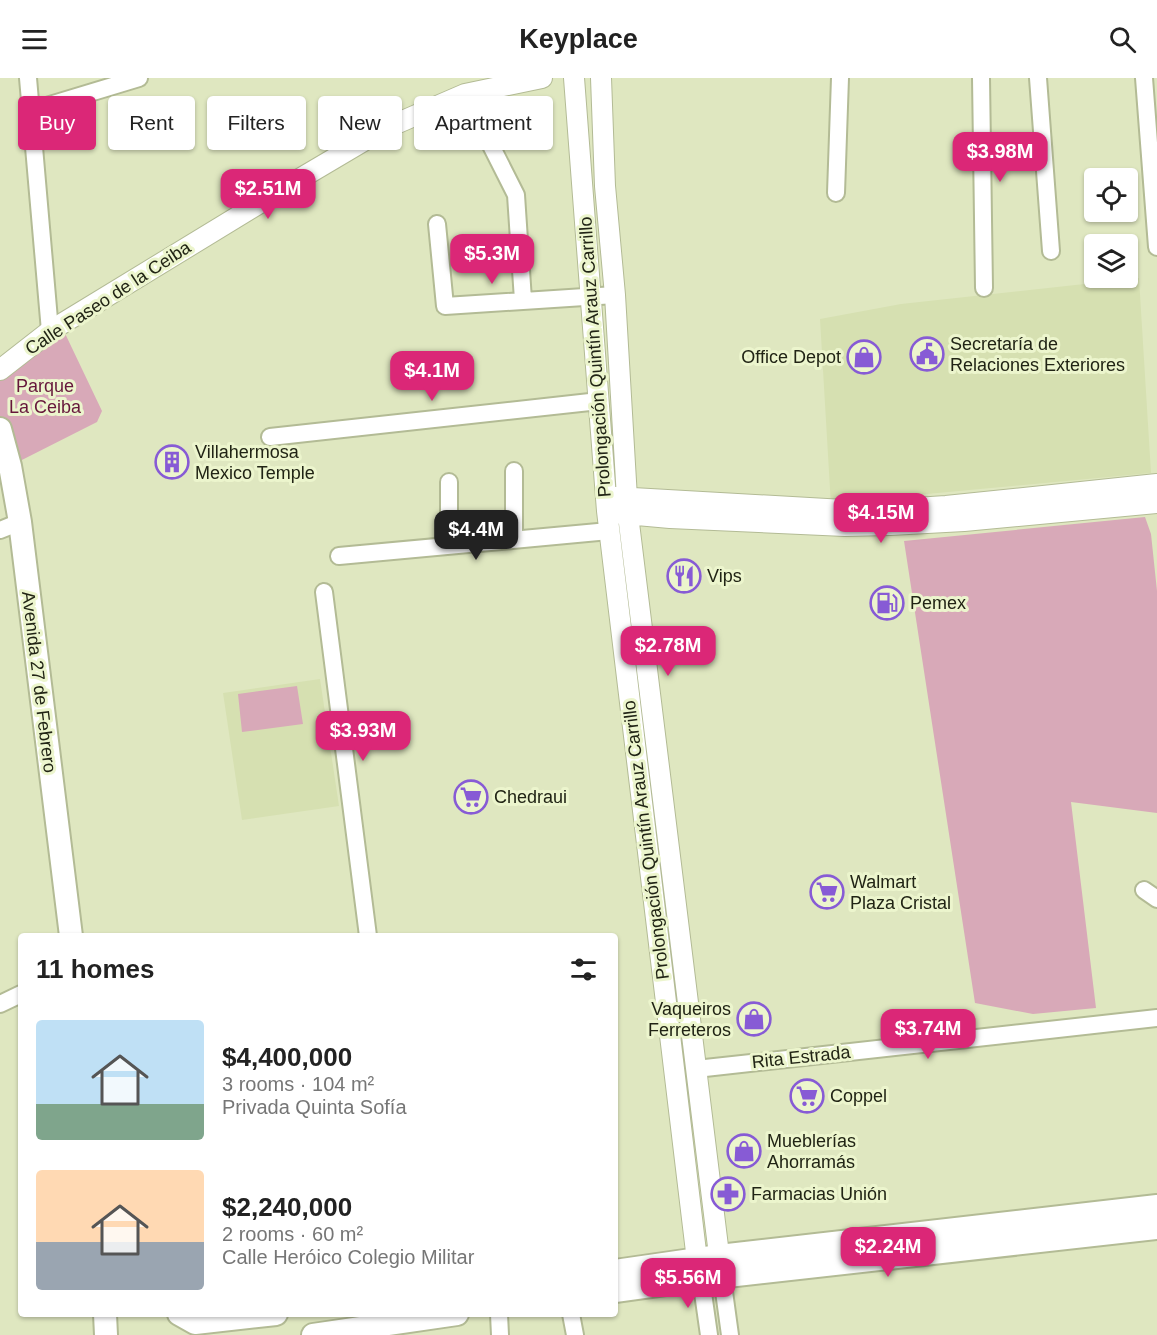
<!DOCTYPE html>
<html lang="en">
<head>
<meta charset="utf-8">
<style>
	body { margin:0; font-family:Helvetica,sans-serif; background:#f6f6f6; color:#222; height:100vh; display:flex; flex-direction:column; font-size:22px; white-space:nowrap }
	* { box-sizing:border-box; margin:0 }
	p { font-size:20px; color:#767676 }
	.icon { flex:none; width:33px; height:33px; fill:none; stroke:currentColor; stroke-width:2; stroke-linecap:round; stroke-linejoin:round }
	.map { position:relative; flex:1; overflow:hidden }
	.panel { position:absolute; left:18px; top:855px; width:600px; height:384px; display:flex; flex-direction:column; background:#fff; border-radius:6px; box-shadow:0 2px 4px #0004 }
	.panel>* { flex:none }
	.guide { position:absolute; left:18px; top:18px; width:600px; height:54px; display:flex; gap:12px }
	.controls { position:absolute; left:1084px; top:90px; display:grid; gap:12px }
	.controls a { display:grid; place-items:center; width:54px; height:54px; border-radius:6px; background:#fff; box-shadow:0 2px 4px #0004; font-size:30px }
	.price { position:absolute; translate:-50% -51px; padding:0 14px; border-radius:12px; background:#db2777; color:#fff; font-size:20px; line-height:39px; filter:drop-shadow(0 2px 3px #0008) }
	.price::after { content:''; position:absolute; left:50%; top:36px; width:18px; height:14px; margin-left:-9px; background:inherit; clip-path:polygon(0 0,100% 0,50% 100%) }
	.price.on { background:#222; color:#fff }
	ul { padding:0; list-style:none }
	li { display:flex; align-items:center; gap:18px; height:150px; padding:0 18px }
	li span { display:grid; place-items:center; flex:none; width:168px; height:120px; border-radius:6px; color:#555 }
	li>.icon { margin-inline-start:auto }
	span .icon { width:72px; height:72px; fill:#fffc; stroke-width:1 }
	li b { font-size:26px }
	h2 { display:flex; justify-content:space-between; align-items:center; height:72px; padding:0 18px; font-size:26px }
	.pill { padding:0 21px; border-radius:6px; background:#fff; box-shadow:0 2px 4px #0004; font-size:21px; line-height:54px }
	.pill.on { background:#db2777; color:#fff }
	header { display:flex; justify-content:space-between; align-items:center; height:78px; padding:0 18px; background:#fff; font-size:27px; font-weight:600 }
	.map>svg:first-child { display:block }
	.built { fill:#d6e0b1 }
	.green { fill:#d8a9b8 }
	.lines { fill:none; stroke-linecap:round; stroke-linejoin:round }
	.minor-casing { stroke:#b3bb95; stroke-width:20 }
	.tertiary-casing { stroke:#b3bb95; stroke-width:22 }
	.secondary-casing { stroke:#b3bb95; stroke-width:26 }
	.minor { stroke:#fff; stroke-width:16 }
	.tertiary { stroke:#fff; stroke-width:20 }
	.secondary { stroke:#fff; stroke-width:22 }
	.labels { text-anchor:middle; stroke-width:6; stroke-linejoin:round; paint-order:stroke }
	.street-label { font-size:18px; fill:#212415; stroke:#ecf5cd }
	.poi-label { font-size:18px; fill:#212415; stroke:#ecf5cd; text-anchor:start }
	.park-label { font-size:18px; fill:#66173b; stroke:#ecf5cd }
</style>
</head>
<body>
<header><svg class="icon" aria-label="menu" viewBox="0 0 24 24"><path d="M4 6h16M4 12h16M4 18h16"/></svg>Keyplace<svg class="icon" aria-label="search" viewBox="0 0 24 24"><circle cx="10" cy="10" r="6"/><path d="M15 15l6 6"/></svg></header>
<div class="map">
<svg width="1157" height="1257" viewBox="0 0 1157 1257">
	<rect width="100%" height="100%" fill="#dfe7c0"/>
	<path class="built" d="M 1139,200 L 1151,395 L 916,417 L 916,425 L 831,428 L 820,241 L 901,226 Z
		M 320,601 L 339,728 L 242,742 L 223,615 Z"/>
	<path class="green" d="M 61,247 L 102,333 L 97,344 L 10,388 L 0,351 L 0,292 Z
		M 1145,439 L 1151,456 L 1157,513 L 1157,735 L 1071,724 L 1096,930 L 1033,936 L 975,925 L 904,463 Z
		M 297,608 L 303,646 L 242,654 L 238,616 Z"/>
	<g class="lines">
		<g class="minor-casing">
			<path id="minor" d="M 28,0 L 50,253
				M 981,0 L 984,210
				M 1038,0 L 1051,173
				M 1144,0 L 1157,169
				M 465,16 L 516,117 L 523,222
				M 30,33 L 139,0
				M 836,115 L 840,0
				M 437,146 L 445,228 L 615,217
				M 270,359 L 599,323
				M 514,393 L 514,462
				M 0,452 L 20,444
				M 449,468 L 449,404
				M 339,478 L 609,453
				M 324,514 L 368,858
				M 1144,812 L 1157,821
				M 0,926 L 21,916
				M 696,991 L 1157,940
				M 722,1199 L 730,1257
				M 701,1201 L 709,1257
				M 499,1236 L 500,1257
				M 571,1236 L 575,1257"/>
		</g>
		<g class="tertiary-casing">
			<path id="tertiary" d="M 574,0 L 607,433 L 697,1182 L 700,1196
				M 601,0 L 605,108 L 615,217 L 628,437 L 721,1193
				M 0,292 L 50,253 L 296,103 L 384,51 L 465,16 L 542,0
				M 615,419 L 844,432 L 886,432 L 946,428 L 1157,406
				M 615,435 L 670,440 L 845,448 L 890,447 L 964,443 L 1157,425"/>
		</g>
		<g class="secondary-casing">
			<path id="secondary" d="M 0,351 L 10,388 L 20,444 L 71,858
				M 615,1193 L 719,1178 L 1157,1128
				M 615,1213 L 701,1201 L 1157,1150
				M 105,1236 L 106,1257
				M 179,1236 L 195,1245 L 276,1236
				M 313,1257 L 457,1236"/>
		</g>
		<use href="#minor" class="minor"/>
		<use href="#tertiary" class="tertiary"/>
		<use href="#secondary" class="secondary"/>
	</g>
	<defs>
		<g id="civic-ring" transform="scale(1.725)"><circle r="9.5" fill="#ecf5cd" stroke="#875bd5" stroke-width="1.5"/><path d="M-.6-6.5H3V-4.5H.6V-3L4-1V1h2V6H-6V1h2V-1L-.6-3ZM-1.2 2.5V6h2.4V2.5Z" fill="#875bd5"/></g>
		<g id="shop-ring" transform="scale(1.725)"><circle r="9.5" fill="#ecf5cd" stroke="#875bd5" stroke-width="1.5"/><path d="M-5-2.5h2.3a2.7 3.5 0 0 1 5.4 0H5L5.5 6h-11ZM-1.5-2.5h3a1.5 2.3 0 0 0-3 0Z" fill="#875bd5"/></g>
		<g id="building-ring" transform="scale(1.725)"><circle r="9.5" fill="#ecf5cd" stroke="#875bd5" stroke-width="1.5"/><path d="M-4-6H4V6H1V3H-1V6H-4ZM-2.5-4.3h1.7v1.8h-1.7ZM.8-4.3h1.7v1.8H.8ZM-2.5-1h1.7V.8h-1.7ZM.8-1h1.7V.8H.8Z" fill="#875bd5"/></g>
		<g id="restaurant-ring" transform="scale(1.725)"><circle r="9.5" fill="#ecf5cd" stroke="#875bd5" stroke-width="1.5"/><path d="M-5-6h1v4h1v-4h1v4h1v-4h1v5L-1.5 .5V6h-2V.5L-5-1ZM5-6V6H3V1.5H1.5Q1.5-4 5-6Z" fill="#875bd5"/></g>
		<g id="fuel-ring" transform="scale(1.725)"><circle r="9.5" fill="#ecf5cd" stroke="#875bd5" stroke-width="1.5"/><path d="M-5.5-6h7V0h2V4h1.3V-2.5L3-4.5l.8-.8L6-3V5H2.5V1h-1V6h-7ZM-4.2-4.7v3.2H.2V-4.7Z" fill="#875bd5"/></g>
		<g id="supermarket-ring" transform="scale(1.725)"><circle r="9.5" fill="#ecf5cd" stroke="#875bd5" stroke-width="1.5"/><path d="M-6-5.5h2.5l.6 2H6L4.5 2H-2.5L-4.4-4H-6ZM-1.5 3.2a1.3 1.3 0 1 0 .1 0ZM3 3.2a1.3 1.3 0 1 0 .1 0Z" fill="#875bd5"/></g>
		<g id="pharmacy-ring" transform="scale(1.725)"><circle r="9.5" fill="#ecf5cd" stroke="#875bd5" stroke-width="1.5"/><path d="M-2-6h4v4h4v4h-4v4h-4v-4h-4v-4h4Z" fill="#875bd5"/></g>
	</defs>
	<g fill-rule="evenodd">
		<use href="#civic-ring" x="927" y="276"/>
		<use href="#shop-ring" x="864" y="279"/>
		<use href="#building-ring" x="172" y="384"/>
		<use href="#restaurant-ring" x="684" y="498"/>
		<use href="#fuel-ring" x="887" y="525"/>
		<use href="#supermarket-ring" x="471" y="719"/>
		<use href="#supermarket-ring" x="827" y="814"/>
		<use href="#shop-ring" x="754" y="941"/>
		<use href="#supermarket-ring" x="807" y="1018"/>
		<use href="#shop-ring" x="744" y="1073"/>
		<use href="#pharmacy-ring" x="728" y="1116"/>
	</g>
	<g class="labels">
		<g class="street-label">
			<text transform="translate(108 220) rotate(-33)" y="6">Calle Paseo de la Ceiba</text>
			<text transform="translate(595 279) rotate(-94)" y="6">Prolongación Quintín Arauz Carrillo</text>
			<text transform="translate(39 604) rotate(83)" y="6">Avenida 27 de Febrero</text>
			<text transform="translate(646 762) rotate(-97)" y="6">Prolongación Quintín Arauz Carrillo</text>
			<text transform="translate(801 979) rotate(-6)" y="6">Rita Estrada</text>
		</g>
		<g class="poi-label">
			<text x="950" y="272">Secretaría de<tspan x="950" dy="21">Relaciones Exteriores</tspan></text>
			<text x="841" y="285" text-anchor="end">Office Depot</text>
			<text x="195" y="380">Villahermosa<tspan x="195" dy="21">Mexico Temple</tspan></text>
			<text x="707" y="504">Vips</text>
			<text x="910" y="531">Pemex</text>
			<text x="494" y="725">Chedraui</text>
			<text x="850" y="810">Walmart<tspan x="850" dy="21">Plaza Cristal</tspan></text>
			<text x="731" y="937" text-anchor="end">Vaqueiros<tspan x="731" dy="21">Ferreteros</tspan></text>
			<text x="830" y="1024">Coppel</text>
			<text x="767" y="1069">Mueblerías<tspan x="767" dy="21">Ahorramás</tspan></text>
			<text x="751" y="1122">Farmacias Unión</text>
		</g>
		<g class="park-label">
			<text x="45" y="314">Parque<tspan x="45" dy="21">La Ceiba</tspan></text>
		</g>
	</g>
</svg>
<div class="controls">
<a><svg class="icon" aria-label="locate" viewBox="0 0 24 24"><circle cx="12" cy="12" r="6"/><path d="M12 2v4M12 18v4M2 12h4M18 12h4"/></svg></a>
<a><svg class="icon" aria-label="layers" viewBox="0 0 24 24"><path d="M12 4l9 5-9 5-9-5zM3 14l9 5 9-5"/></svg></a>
</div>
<b class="price" style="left:1000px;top:105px">$3.98M</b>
<b class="price" style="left:268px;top:142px">$2.51M</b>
<b class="price" style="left:492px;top:207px">$5.3M</b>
<b class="price" style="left:432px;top:324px">$4.1M</b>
<b class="price" style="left:881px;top:466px">$4.15M</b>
<b class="price on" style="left:476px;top:483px">$4.4M</b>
<b class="price" style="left:668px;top:599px">$2.78M</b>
<b class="price" style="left:363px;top:684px">$3.93M</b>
<b class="price" style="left:928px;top:982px">$3.74M</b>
<b class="price" style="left:888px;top:1200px">$2.24M</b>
<b class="price" style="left:688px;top:1231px">$5.56M</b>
<div class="guide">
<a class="pill on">Buy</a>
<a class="pill">Rent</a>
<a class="pill">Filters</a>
<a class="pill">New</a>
<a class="pill">Apartment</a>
</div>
<section class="panel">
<h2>11 homes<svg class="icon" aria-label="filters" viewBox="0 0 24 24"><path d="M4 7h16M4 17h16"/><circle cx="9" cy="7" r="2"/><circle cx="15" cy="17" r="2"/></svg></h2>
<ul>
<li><span style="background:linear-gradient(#bfe0f5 70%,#7fa58c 0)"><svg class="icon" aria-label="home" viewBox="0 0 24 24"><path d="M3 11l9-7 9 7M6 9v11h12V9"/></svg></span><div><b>$4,400,000</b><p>3 rooms · 104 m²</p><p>Privada Quinta Sofía</p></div></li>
<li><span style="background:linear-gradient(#ffd9b3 60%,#9aa5b1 0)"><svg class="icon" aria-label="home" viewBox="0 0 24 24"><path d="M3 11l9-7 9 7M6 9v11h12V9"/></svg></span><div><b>$2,240,000</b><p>2 rooms · 60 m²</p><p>Calle Heróico Colegio Militar</p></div></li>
</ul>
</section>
</div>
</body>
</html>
